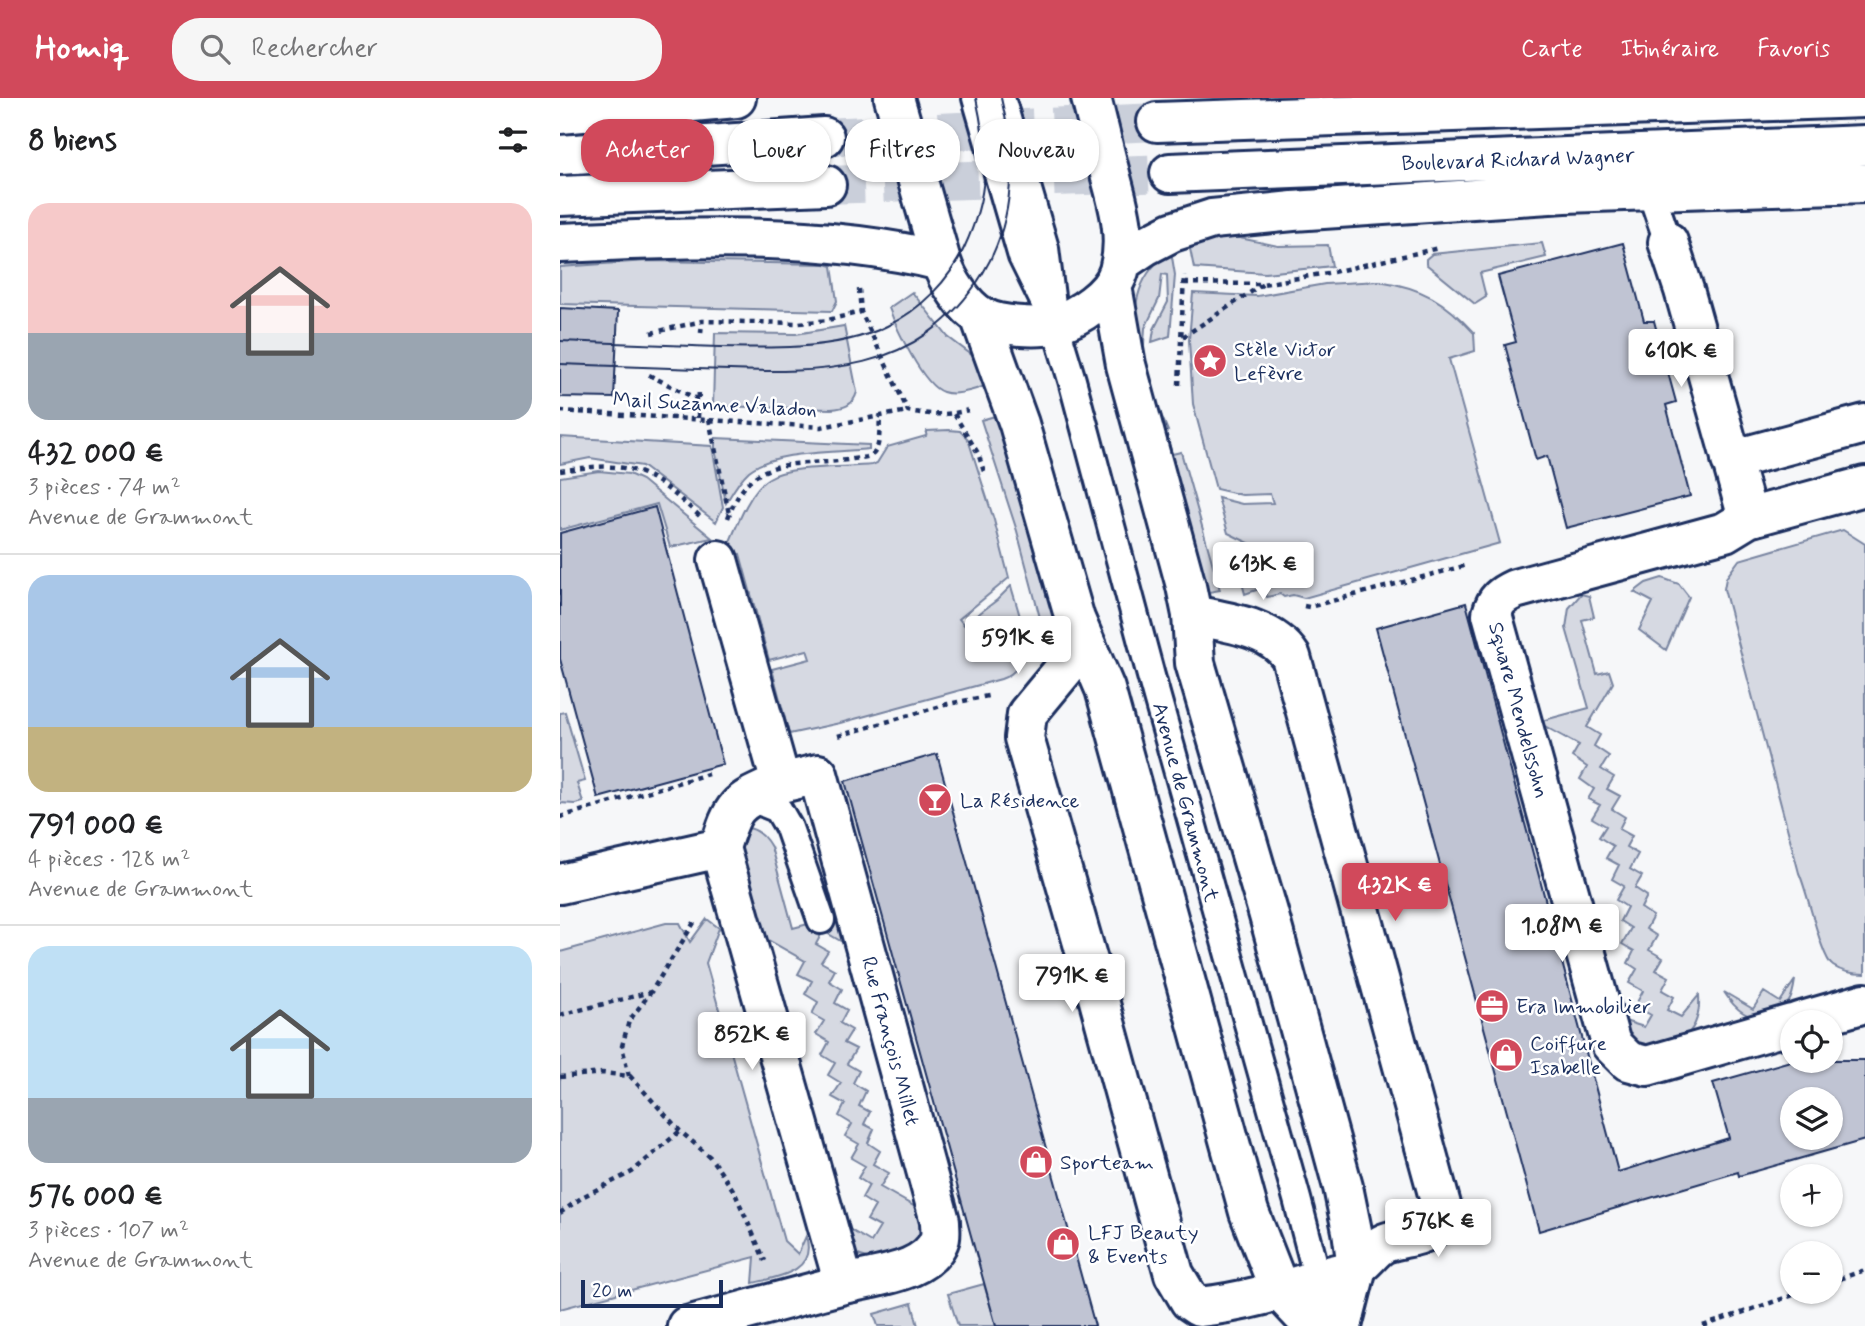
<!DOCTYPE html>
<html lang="fr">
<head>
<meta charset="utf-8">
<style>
	body { margin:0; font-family:Mynerve,sans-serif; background:#f6f6f6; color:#202124; height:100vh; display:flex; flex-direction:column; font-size:26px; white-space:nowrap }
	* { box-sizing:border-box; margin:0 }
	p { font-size:23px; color:#757577 }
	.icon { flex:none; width:38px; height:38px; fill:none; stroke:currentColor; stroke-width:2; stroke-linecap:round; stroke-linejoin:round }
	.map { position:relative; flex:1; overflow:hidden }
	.panel { display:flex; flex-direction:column; background:#fff; width:560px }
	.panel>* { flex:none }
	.guide { position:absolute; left:21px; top:21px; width:665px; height:63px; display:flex; gap:14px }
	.controls { position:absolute; left:1220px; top:912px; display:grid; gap:14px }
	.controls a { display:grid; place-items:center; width:63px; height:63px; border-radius:50%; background:#fff; box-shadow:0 2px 5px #0004; font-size:35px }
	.scale { position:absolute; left:21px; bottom:18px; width:142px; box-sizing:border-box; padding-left:7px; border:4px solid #1b2f5e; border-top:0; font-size:19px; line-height:24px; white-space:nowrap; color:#1b2f5e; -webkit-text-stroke:5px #fff; paint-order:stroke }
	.price { position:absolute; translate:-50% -60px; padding:0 16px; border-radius:7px; background:#fff; color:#222; font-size:23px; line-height:46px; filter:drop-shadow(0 2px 4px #0008) }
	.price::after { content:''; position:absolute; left:50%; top:42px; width:21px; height:16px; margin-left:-10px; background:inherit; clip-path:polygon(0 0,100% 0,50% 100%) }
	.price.selected { background:#d1495b; color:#fff }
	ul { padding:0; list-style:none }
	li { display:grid; align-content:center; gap:14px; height:371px; padding:0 28px }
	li+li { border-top:2px solid #e0e0e0 }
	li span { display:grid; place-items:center; height:217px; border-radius:21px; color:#555 }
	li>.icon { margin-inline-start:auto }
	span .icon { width:126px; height:126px; fill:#fffc; stroke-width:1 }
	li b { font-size:30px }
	h2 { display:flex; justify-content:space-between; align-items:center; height:84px; padding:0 28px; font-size:30px }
	.chip { padding:0 24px; border-radius:28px; background:#fff; box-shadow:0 2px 5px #0004; font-size:24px; line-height:63px }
	.chip.selected { background:#d1495b; color:#fff }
	header { display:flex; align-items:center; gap:42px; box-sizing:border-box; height:98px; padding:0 35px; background:#d1495b; color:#fff }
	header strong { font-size:33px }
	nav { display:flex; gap:38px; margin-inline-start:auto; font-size:24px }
	.search { width:490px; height:63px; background:#f6f6f6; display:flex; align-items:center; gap:18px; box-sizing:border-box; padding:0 24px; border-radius:28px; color:#757577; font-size:26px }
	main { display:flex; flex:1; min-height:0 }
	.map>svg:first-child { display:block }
	.green { fill:#d6d9e2; stroke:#7884a0; stroke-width:2 }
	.building { fill:#c0c4d3; stroke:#1b2f5e; stroke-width:2; fill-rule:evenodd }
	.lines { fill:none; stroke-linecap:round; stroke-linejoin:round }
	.primary-tunnel { stroke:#cacfda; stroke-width:38; stroke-dasharray:38 19; stroke-linecap:butt }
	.service-casing { stroke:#1b2f5e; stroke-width:32 }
	.minor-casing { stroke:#1b2f5e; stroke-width:44 }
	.primary-casing { stroke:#1b2f5e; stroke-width:44 }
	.path { stroke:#1b2f5e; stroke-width:4.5; stroke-dasharray:5 5; stroke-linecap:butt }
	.service { stroke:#fff; stroke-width:26 }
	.minor { stroke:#fff; stroke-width:38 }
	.primary { stroke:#fff; stroke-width:38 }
	.tram { stroke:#1b2f5e; stroke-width:2 }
	.labels { text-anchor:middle; stroke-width:5; stroke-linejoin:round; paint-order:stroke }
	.street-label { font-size:21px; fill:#1b2f5e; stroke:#fff }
	.poi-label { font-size:21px; fill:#1b2f5e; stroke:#fff; text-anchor:start }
</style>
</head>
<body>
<header>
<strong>Homiq</strong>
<div class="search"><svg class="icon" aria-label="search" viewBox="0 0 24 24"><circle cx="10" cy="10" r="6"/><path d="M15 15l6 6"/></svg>Rechercher</div>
<nav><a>Carte</a><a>Itinéraire</a><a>Favoris</a></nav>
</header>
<main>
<section class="panel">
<h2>8 biens<svg class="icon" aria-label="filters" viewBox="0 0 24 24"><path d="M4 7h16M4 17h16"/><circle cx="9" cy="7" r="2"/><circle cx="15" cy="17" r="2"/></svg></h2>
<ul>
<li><span style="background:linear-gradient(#f6c9c9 60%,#9aa5b1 0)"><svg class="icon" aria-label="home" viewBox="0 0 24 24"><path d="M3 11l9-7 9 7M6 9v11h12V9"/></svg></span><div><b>432 000 €</b><p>3 pièces · 74 m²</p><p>Avenue de Grammont</p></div></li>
<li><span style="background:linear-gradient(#a9c7e8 70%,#c2b280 0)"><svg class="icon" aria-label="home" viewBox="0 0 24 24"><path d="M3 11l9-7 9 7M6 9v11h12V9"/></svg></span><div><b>791 000 €</b><p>4 pièces · 128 m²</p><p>Avenue de Grammont</p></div></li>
<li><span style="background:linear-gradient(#bfe0f5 70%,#9aa5b1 0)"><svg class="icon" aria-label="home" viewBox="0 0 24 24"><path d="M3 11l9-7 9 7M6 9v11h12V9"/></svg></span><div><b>576 000 €</b><p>3 pièces · 107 m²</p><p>Avenue de Grammont</p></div></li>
</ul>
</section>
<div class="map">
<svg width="1305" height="1228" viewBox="0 0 1305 1228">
	<rect width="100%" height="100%" fill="#f6f7f9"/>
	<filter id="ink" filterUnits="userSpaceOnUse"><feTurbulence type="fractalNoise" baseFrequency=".0143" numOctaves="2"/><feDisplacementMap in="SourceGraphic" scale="14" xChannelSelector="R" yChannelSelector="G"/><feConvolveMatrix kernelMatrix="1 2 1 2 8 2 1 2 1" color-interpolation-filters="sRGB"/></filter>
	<g filter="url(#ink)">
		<path class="green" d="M 670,138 L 718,148 L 768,147 L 772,168 L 705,175 L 634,170 L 629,146 L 642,141 Z
			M 982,145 L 986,159 L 920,175 L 926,199 L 915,206 L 866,166 L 866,161 L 872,156 Z
			M 611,153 L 615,177 L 610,238 L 592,244 L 594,231 L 608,204 L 607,177 L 602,176 L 599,201 L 585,230 L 584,246 L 573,249 C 575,208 574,178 611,153 Z
			M 87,163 L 265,166 L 272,168 L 277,203 L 272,213 L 0,206 L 0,169 Z
			M 819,183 C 863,190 885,203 914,235 L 915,253 L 889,261 L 940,445 L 744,500 L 733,497 L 724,499 L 720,496 L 707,499 L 702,490 L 685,496 L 672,447 L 706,462 L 724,464 L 723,455 L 697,449 L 668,435 L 658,400 L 682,406 L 713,405 L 710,396 L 682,397 L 656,391 L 633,306 L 629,242 L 633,195 L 697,198 L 765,186 Z
			M 352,194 L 388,239 L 417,261 L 432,286 C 417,290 398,299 383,294 C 363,288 336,229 329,210 Z
			M 284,228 L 297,294 C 293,308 284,310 271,311 L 153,308 L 155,235 L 236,236 Z
			M 594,300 L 608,333 L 606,334 L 612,356 L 621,354 L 660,492 L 649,494 L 640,488 Z
			M 442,316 L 497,519 L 492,521 L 494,532 L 484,535 L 457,433 L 421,322 Z
			M 389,332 L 400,333 L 408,341 L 434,422 L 449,480 L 399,521 L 404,527 L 437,502 L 451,488 C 459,518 481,566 441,581 L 280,625 L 229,636 L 212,571 L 250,561 L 247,552 L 209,562 L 180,456 L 163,460 C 173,438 188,392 209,380 C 229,367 286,370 312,367 L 317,365 L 327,349 L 366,338 L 367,333 Z
			M 0,339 L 152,348 L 163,409 L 156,424 L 82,368 L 30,360 L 0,366 Z
			M 155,340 L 309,347 L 309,351 C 275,355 216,352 189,373 C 179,382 173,393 166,405 L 155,351 Z
			M 39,373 L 69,376 L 82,382 L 152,440 L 110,449 L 97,406 L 0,432 L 0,379 Z
			M 1283,432 L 1305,446 L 1305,876 C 1295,876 1282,874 1273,868 C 1261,860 1248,794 1239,775 L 1164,491 L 1166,480 L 1179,462 Z
			M 1102,480 L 1119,486 L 1129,499 L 1106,552 L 1079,532 L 1093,504 L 1074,494 L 1086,485 Z
			M 1021,496 L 1029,498 L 1034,519 L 1022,522 L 1037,576 L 1049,573 L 1053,585 L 1027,629 L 1040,637 L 1034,648 L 1049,658 L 1041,671 L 1054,679 L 1047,691 L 1060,698 L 1052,711 L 1065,719 L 1059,731 L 1072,738 L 1066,749 L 1078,756 L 1070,771 L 1082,778 L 1075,790 L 1087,798 L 1081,810 L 1093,818 L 1086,831 L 1097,838 L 1089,852 L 1103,860 L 1096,872 L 1109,879 L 1102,892 L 1114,899 L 1107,912 L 1121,919 L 1139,897 C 1142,945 1106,955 1066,942 L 1055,920 L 1084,929 L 1091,917 L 1075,908 L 1083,893 L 1069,885 L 1077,871 L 1068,865 L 1074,853 L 1062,846 L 1071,830 L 1060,823 L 1067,809 L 1056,802 L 1064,788 L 1052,781 L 1059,767 L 1046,760 L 1053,748 L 1039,739 L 1046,728 L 1032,720 L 1040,707 L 1028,701 L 1034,691 L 1020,681 L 1027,669 L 1012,659 L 1019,647 L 977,624 L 1029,610 L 1006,530 L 1009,510 Z
			M 5,614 L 25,683 L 17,685 L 23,704 L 15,706 L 0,705 L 0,615 Z
			M 187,730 C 198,731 206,740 211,749 L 233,830 L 282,817 L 291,849 L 263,833 L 256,846 L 268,853 L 261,864 L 275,872 L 269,883 L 282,891 L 275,905 L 287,912 L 280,925 L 292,932 L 284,945 L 296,951 L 287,966 L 299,973 L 293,985 L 306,993 L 299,1008 L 310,1014 L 304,1026 L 314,1031 L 308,1045 L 320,1053 L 313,1066 L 329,1075 L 320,1089 L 364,1114 L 365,1121 L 357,1148 C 341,1153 308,1169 293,1153 C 288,1146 285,1135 282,1127 L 311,1144 L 320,1129 L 307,1122 L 315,1108 L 302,1100 L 309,1087 L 298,1080 L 305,1068 L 291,1060 L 299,1046 L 285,1038 L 292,1026 L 279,1018 L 285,1006 L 272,999 L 281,985 L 268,977 L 275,965 L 262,957 L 269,944 L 256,936 L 264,923 L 252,916 L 258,904 L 245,896 L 252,883 L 238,876 L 245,863 L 203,839 L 180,758 L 179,738 Z
			M 147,821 L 159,830 L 146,865 L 224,1143 L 238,1156 L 246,1138 C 257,1174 218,1179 193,1185 L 195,1159 L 0,1211 L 0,854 L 106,825 L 120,825 L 130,844 Z
			M 1235,882 C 1232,903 1230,907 1210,916 C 1189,925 1175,911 1164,894 L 1193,911 L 1204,894 L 1220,904 Z
			M 424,1186 L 436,1228 L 398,1228 L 388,1196 Z
			M 352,1205 L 358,1228 L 318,1228 L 314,1216 Z"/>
		<path class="building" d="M 1063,145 L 1084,223 L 1094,223 L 1116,304 L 1106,307 L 1130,398 L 1006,430 L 987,358 L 976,362 L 945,247 L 956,244 L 938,178 Z
			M 0,210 L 58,213 L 54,300 L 0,299 Z
			M 95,409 L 163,666 L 38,700 L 0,561 L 0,435 Z
			M 906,505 L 1058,1074 L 1169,1040 L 1153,985 L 1234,962 L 1305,962 L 1305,1042 L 1179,1078 L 1178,1074 L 979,1133 L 816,530 ZM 1232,1001 L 1270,1001 L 1270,1040 L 1232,1040 Z
			M 377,656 L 436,869 L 535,1228 L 436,1228 L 285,683 Z"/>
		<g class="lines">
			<path class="primary-tunnel" d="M 264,39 L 597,24
				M 266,87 L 610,75"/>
			<g class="service-casing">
				<path id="service" d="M 416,0 L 462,159 L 495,226 L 512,282 L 591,578 L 737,1101 L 770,1228
					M 441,0 L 485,150 L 492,207
					M 1090,91 L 1108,144
					M 189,699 L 218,711 L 229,730 L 261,822"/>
			</g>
			<g class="minor-casing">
				<path id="minor" d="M 1108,144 L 1124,192 L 1188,420
					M 1171,362 L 1305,326
					M 158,462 L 221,685 C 177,705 174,703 160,750
					M 525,546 L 467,616 L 464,640 L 529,866 L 614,1176 L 630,1203 L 639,1209 C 681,1205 724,1192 765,1179 C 775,1176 787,1175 796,1169 C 807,1163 813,1150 825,1145 C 849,1136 881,1141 881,1107 L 731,559 C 711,528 665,524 632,517
					M 221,685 L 258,676 L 380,1123 C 380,1128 381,1135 380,1140 C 369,1175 314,1178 284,1186
					M 0,786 L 160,750 L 284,1186 L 127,1228
					M 1239,924 L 1305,905
					M 1232,926 L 1087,968 L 1068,963 L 1051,946 L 932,516 C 936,501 942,497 955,491 L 1165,434 L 1188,420 L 1305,388"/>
			</g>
			<g class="primary-casing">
				<path id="primary" d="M 334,0 L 381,163 C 387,182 404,209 422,219 C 438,228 477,231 495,226 C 519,219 552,197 559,173 C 569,136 557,103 548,68 C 542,45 537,22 531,0
					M 0,16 L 176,0
					M 597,24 L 1304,0
					M 0,57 L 264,39
					M 610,75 L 1305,47
					M 0,98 L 266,87
					M 0,145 C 125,139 259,133 381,163
					M 561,164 L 585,148 L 612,134 L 652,121 L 733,113 L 1005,95 L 1305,85
					M 552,188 L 566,267 L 626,488 L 632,517 L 635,565 L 708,814 L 783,1089 L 792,1133 L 797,1169 L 782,1228
					M 420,218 L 459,326 L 515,521 L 545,591 L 689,1114 L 720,1193 L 753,1228"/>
			</g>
			<path class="path" d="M 624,185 L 703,186 L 773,174 L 879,150
				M 299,191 L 301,214 L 348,313 C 370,317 387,318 408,312
				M 91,235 L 142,223 L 239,225 L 268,222 L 301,214
				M 141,235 L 142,223
				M 623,239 L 703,186
				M 89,277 L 139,302
				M 619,287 L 624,177
				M 0,313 L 261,329 L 348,313
				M 394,316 L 418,355 L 425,377
				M 138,320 L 139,290
				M 149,321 L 169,416
				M 0,373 C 75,361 88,372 143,421
				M 168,420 C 193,351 236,371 293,361 C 299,360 310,360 314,355 C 321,347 319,328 320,318
				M 744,508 L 749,509 L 904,468 L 908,470
				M 278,638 L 388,606 L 428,598
				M 0,719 L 148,676
				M 0,917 L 91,894
				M 69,978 L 62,948 L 69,923 L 91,894 L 135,823
				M 0,979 L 42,975 L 70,978 L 120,1033 L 150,1059 L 174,1093 L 205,1163
				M 0,1115 L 24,1098 L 72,1074 L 120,1033
				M 1270,1184 L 1305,1172
				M 1143,1228 L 1242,1194"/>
			<use href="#service" class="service"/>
			<use href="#minor" class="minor"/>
			<use href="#primary" class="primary"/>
			<path class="tram" d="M 0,243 C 44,245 89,246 133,248 C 191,250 275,255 327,228 C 360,212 389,183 404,150 C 429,97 429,57 416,0
				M 0,266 C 46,268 92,269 138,271 C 250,275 356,284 423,175 C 455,122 456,59 441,0"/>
		</g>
	</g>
	<defs>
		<g id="sight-disc" transform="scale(1.75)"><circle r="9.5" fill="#d1495b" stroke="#fff"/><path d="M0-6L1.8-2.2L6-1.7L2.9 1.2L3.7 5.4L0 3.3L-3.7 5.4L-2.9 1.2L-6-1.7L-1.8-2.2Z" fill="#fff"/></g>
		<g id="bar-disc" transform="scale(1.75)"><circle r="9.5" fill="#d1495b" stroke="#fff"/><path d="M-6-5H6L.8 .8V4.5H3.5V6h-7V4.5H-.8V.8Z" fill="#fff"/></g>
		<g id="office-disc" transform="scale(1.75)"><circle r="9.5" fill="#d1495b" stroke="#fff"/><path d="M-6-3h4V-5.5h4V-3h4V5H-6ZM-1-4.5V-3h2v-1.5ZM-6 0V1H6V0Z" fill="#fff"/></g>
		<g id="shop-disc" transform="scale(1.75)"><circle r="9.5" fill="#d1495b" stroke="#fff"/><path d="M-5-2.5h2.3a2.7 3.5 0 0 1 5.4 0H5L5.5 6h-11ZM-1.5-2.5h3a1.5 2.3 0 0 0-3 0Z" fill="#fff"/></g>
	</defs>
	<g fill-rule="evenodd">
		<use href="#sight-disc" x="650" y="263"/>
		<use href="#bar-disc" x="375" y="702"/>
		<use href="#office-disc" x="932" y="908"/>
		<use href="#shop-disc" x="946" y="957"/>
		<use href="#shop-disc" x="476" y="1064"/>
		<use href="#shop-disc" x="503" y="1146"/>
	</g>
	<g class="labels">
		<g class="street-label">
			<text transform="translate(958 61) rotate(-2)" y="7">Boulevard Richard Wagner</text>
			<text transform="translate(155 306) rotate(3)" y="7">Mail Suzanne Valadon</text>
			<text transform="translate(959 612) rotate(75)" y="7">Square Mendelssohn</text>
			<text transform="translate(626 704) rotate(75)" y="7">Avenue de Grammont</text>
			<text transform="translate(331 943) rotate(75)" y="7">Rue François Millet</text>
		</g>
		<g class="poi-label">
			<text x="674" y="258">Stèle Victor<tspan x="674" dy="24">Lefèvre</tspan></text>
			<text x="400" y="709">La Résidence</text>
			<text x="956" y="915">Era Immobilier</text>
			<text x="970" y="952">Coiffure<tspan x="970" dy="24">Isabelle</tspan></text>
			<text x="500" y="1071">Sporteam</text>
			<text x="528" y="1141">LFJ Beauty<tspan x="528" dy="24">&amp; Events</tspan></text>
		</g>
	</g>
</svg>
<div class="controls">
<a><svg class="icon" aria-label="locate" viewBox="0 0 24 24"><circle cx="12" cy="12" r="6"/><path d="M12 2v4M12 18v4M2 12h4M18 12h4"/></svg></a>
<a><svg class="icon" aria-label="layers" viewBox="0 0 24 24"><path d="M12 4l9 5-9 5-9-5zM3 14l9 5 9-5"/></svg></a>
<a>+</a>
<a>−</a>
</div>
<div class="scale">20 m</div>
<b class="price" style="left:1121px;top:291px">610K €</b>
<b class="price" style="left:703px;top:504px">613K €</b>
<b class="price" style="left:458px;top:578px">591K €</b>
<b class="price selected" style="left:835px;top:825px">432K €</b>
<b class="price" style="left:1002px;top:866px">1.08M €</b>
<b class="price" style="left:512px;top:916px">791K €</b>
<b class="price" style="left:192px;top:974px">852K €</b>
<b class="price" style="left:878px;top:1161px">576K €</b>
<div class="guide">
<a class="chip selected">Acheter</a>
<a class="chip">Louer</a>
<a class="chip">Filtres</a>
<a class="chip">Nouveau</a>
</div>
</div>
</main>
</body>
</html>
